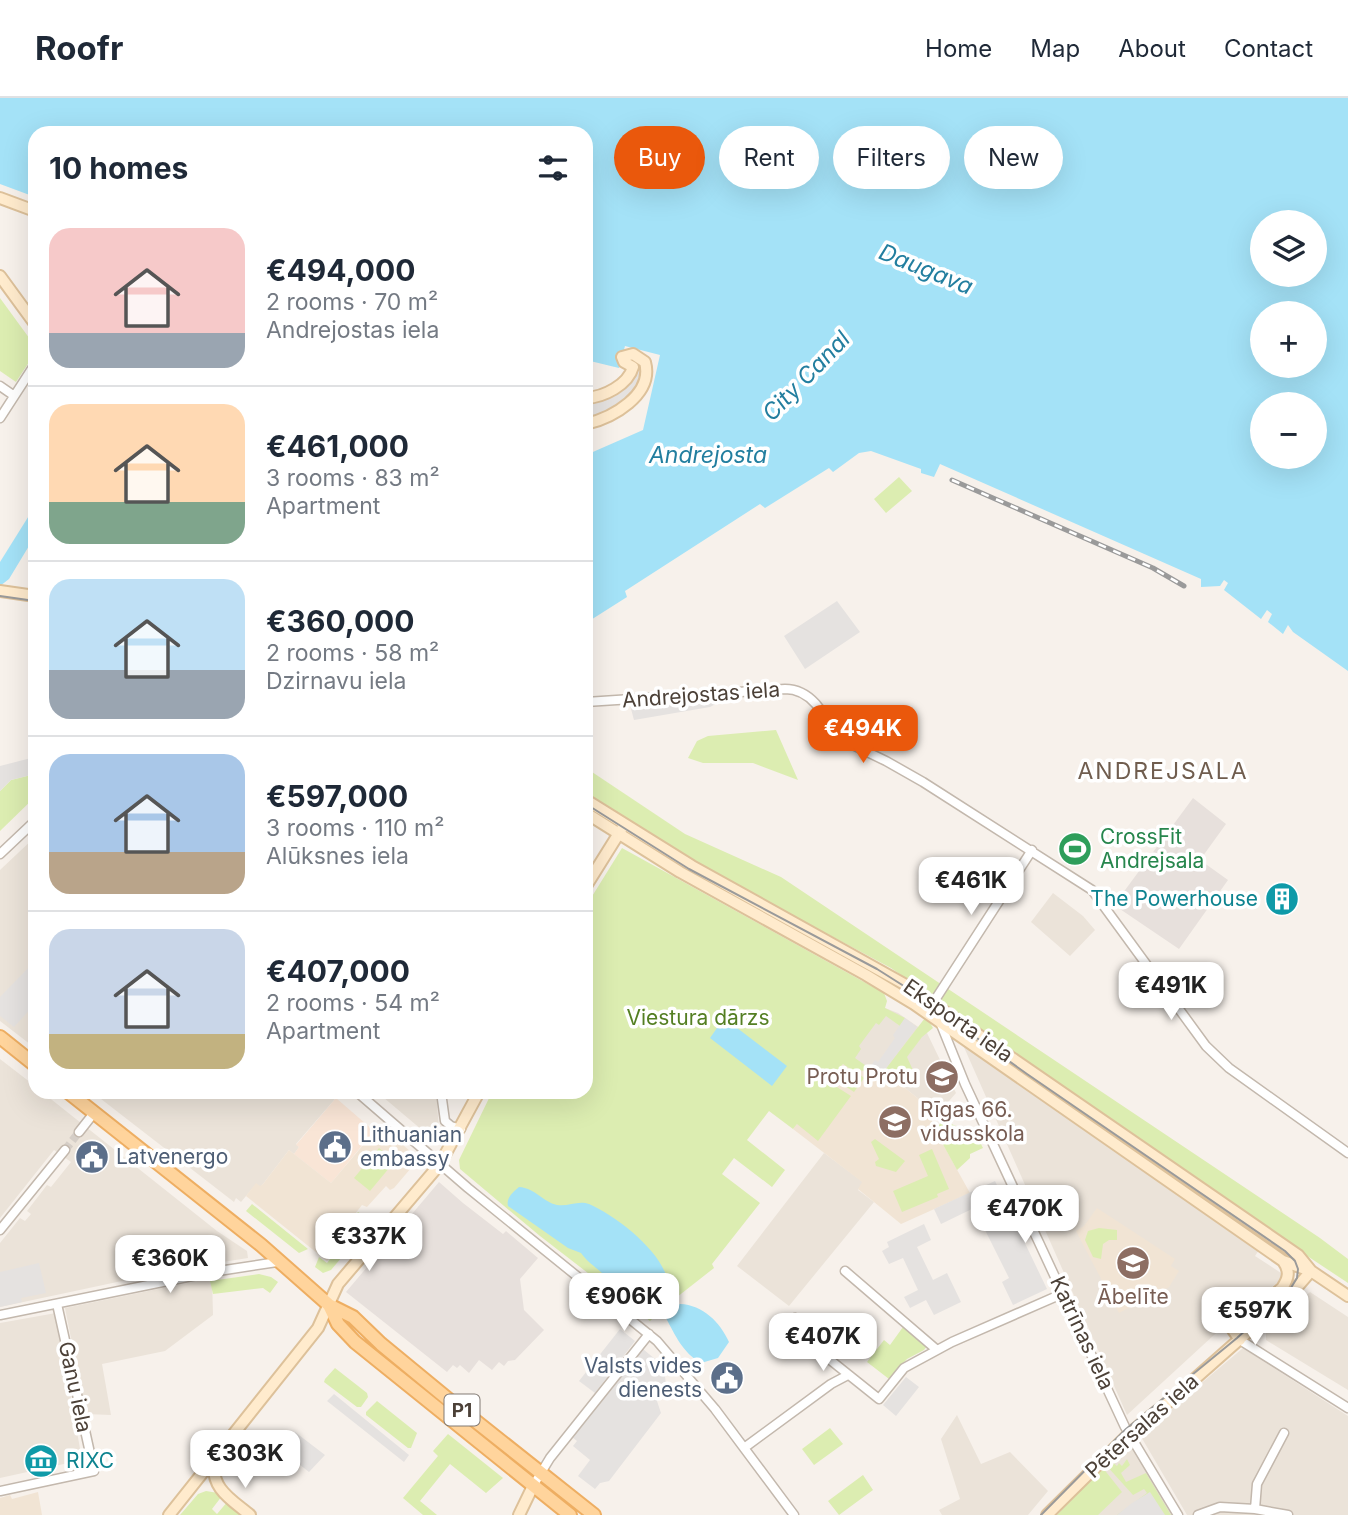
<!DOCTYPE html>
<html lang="en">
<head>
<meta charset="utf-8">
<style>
	body { margin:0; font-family:Inter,sans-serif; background:#f2f2f3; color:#1f2937; height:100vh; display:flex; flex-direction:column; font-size:26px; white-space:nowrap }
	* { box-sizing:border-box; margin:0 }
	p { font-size:23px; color:#747a83 }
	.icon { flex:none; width:38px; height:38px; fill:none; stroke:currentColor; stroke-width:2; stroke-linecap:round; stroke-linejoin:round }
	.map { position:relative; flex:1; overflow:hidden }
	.panel { position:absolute; left:28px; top:28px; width:565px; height:973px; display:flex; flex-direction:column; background:#fff; border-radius:21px; box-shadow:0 7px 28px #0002 }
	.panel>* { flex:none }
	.banner { position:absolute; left:614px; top:28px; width:628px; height:63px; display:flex; gap:14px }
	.controls { position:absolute; left:1250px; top:112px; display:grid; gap:14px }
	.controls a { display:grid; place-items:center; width:77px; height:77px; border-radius:50%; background:#fff; box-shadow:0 7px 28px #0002; font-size:35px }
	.price { position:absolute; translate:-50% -60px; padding:0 16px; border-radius:14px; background:#fff; color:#222; font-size:23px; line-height:46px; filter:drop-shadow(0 2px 4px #0008) }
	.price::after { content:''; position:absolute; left:50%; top:42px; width:21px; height:16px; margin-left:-10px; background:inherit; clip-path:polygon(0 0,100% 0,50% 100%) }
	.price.on { background:#ea580c; color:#fff }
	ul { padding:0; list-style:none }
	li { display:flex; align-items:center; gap:21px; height:175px; padding:0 21px }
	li+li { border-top:2px solid #e0e1e3 }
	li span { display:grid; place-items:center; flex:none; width:196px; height:140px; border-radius:21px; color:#555 }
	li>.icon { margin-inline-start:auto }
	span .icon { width:84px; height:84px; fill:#fffc; stroke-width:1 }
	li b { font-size:30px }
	h2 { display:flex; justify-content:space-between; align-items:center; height:84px; padding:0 21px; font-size:30px }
	.tag { padding:0 24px; border-radius:32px; background:#fff; box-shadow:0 7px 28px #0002; font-size:24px; line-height:63px }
	.tag.on { background:#ea580c; color:#fff }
	header { display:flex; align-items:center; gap:42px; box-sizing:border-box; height:98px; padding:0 35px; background:#fff; border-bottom:2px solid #e0e1e3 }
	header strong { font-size:33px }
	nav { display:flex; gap:38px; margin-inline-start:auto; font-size:24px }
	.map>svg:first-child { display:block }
	.residential { fill:#ebe3d9 }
	.commercial { fill:#f9e5d6 }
	.industrial { fill:#e7e0dc }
	.education { fill:#f1e4d4 }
	.green { fill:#dcedb1 }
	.parking { fill:#e5e2e0 }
	.water { fill:#a4e2f7; fill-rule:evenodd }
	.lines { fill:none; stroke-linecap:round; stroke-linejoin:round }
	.street-tunnel { stroke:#d5cec7; stroke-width:8; stroke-dasharray:8 4; stroke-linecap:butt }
	.street-casing { stroke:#c3b8ad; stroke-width:11 }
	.secondary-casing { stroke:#ddc19a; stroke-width:14 }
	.primary-casing { stroke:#eeae62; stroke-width:16 }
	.street { stroke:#fff; stroke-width:8 }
	.secondary { stroke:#ffebcd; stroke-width:10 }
	.primary { stroke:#ffd49c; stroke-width:12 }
	.tram { stroke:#9a9a9a; stroke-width:2 }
	.rail-casing { stroke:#9a9a9a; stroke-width:5 }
	.rail { stroke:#fff; stroke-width:2.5; stroke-dasharray:8; stroke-linecap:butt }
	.labels { text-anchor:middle; stroke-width:7; stroke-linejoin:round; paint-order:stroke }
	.shield { fill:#fff; stroke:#827a74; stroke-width:2 }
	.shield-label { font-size:19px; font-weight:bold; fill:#4c4138 }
	.street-label { font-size:21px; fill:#4c4138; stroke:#fff }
	.leisure-label { font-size:21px; fill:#27864d; stroke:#fff; text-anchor:start }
	.culture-label { font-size:21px; fill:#0d838f; stroke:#fff; text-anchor:end }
	.park-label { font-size:21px; fill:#547f23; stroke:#fff }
	.education-label { font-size:21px; fill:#785e54; stroke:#fff; text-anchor:end }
	.service-label { font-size:21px; fill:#4e5e75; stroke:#fff; text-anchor:start }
	.water-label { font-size:23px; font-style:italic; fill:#227e9f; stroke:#fff }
	.neighbourhood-label { font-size:23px; letter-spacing:2px; fill:#705d4e; stroke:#fff }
</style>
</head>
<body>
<header>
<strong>Roofr</strong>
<nav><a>Home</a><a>Map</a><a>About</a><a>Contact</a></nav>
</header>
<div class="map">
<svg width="1348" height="1417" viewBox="0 0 1348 1417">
	<rect width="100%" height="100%" fill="#f7f1eb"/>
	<path class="residential" d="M 35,739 L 35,950 L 0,923 L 0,772 Z
		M 1053,795 L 1083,818 L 1095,832 L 1070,858 L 1031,824 Z
		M 885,910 L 898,915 L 927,935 L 956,995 L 943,1010 L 931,1011 L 884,973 L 852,972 L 843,966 Z
		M 963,947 L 1259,1152 L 1255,1158 L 1281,1175 L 1282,1179 L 1279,1183 L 1214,1237 L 1127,1317 Z
		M 0,961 L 35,988 L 35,994 L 42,994 L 217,1133 L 247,1153 L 248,1160 L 178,1171 L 0,1209 L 0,1145 L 20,1120 L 25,1123 L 31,1116 L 27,1113 L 47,1087 L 51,1089 L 71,1064 L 54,1052 L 0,1120 Z
		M 92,994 L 341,994 L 296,1046 L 299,1049 L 294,1056 L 289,1052 L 263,1086 L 260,1089 L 256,1086 L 241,1104 L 236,1100 L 234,1104 Z
		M 377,994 L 436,994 L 439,1031 L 428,1037 Z
		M 824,1055 L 863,1084 L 858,1092 L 874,1104 L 789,1208 L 737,1168 Z
		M 212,1180 L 213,1217 L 165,1253 L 102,1266 L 111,1317 L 86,1316 L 65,1210 Z
		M 1310,1194 L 1348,1219 L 1348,1292 L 1266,1242 L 1266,1233 Z
		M 56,1215 L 82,1362 L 0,1380 L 0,1225 Z
		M 1243,1250 L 1348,1318 L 1348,1417 L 1187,1417 L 1140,1337 Z
		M 957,1317 L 981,1366 L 1010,1354 L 1048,1393 L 1028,1417 L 942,1417 L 939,1412 L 960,1401 L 941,1341 Z
		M 1129,1341 L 1173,1417 L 1052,1417 Z"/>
	<path class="commercial" d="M 336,1000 L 374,1033 L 331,1085 L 294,1056 L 299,1049 L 296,1047 Z"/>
	<path class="industrial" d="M 1193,700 L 1226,726 L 1200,762 L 1228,782 L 1179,851 L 1114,807 Z
		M 439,1084 L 463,1105 L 503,1136 L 506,1133 L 538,1160 L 520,1181 L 524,1212 L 544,1232 L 515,1262 L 508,1263 L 504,1268 L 499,1264 L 492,1272 L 479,1262 L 469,1275 L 460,1267 L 457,1270 L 453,1267 L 447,1274 L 346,1194 Z"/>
	<path class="education" d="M 843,966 L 852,972 L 884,973 L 931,1011 L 929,1014 L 935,1032 L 970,1095 L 901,1126 L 858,1091 L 862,1084 L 793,1031 Z
		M 380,1027 L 418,1060 L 417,1063 L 394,1090 L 390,1092 L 386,1088 L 367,1109 L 362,1107 L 330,1148 L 335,1153 L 327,1163 L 246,1098 L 256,1085 L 260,1088 L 263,1086 L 289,1052 L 331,1085 Z
		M 1097,1110 L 1175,1161 L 1171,1168 L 1179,1173 L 1169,1189 L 1119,1215 L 1076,1133 L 1084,1128 Z
		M 38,1394 L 42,1417 L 0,1417 L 0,1400 L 10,1397 L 12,1401 Z"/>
	<path class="green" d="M 0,200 L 35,248 L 35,255 L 16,284 L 0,273 Z
		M 899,379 L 912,393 L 886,415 L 874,401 Z
		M 776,632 L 798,682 L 753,665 L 703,665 L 688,660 L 697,643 L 708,638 Z
		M 586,670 L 685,736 L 781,779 L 1320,1140 L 1348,1161 L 1348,1185 L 1247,1118 L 891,870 L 691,763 L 586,694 Z
		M 35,676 L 35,699 L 0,733 L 0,693 L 11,682 Z
		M 622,750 L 884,895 L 887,903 L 885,910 L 905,920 L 900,928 L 886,918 L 879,927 L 876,925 L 859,948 L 861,951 L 855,960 L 869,970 L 867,973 L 852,972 L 843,966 L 836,975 L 859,976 L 864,980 L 854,994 L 833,980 L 829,984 L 851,998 L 818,1043 L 797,1026 L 793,1031 L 769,1013 L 747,1042 L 785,1072 L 772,1089 L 734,1060 L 722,1076 L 760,1105 L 712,1166 L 714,1170 L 663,1210 L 650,1223 L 540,1138 L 460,1071 L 459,1062 L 492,994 L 586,994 L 586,808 Z
		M 925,920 L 929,923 L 933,930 L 922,939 L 907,959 L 916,979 L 901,987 L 884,973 Z
		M 943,1022 L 977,1038 L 983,1050 L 970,1056 L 970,1060 L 957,1072 L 935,1032 Z
		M 875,1041 L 905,1063 L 896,1074 L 876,1068 L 875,1064 L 879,1061 L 871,1044 Z
		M 379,1050 L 395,1063 L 370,1093 L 354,1080 Z
		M 932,1051 L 949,1091 L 937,1096 L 938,1099 L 902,1114 L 893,1093 L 928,1078 L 919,1057 Z
		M 252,1106 L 308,1151 L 299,1155 L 246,1113 Z
		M 358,1114 L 369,1121 L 369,1127 L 331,1172 L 323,1175 L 315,1169 L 319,1159 L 327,1165 L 336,1153 L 331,1149 Z
		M 1099,1130 L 1117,1132 L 1117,1142 L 1109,1142 L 1103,1146 L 1101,1161 L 1093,1159 L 1085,1142 L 1088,1133 Z
		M 259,1176 L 271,1179 L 278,1184 L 270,1195 L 263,1190 L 213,1196 L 210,1183 Z
		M 903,1229 L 927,1248 L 924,1252 L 907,1261 L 889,1281 L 867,1264 L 884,1242 L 890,1247 Z
		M 335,1270 L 367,1295 L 368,1299 L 361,1309 L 357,1309 L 324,1284 L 325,1281 Z
		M 377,1303 L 417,1335 L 411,1350 L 408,1350 L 366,1317 L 366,1314 Z
		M 830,1330 L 843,1346 L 814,1367 L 802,1351 Z
		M 448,1336 L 503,1380 L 486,1395 L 450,1366 L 420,1403 L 437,1417 L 423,1417 L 403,1400 L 438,1358 L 433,1353 Z
		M 1127,1361 L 1130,1367 L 1121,1375 L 1126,1384 L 1146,1375 L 1171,1417 L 1117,1417 L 1147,1395 L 1144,1391 L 1133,1397 L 1105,1366 L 1110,1362 L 1117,1368 L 1119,1365 L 1122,1368 Z
		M 1103,1370 L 1122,1394 L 1098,1417 L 1057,1417 Z
		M 863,1377 L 873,1392 L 839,1417 L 828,1403 Z
		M 206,1393 L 218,1395 L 222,1398 L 212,1411 L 217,1416 L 228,1403 L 245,1417 L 180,1417 L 198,1396 Z"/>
	<path class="parking" d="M 649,266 L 627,312 L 616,321 L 586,329 L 586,306 L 608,299 L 643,268 Z
		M 837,503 L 860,534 L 805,571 L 784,538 Z
		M 726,596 L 727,600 L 710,609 L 634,622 L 630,607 L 630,602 Z
		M 35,659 L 35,676 L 11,682 L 0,693 L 0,668 Z
		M 35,863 L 35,906 L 14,929 L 0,918 L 0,899 Z
		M 905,920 L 917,929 L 884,973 L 867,973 L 875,962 L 878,964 L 895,940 L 893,937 Z
		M 995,1083 L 1047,1191 L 1013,1207 L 1002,1184 L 1009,1180 L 974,1110 L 941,1126 L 934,1111 Z
		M 924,1126 L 931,1142 L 917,1149 L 933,1182 L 947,1175 L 961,1204 L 934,1217 L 926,1202 L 910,1210 L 904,1199 L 918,1192 L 903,1160 L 889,1166 L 882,1153 L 889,1149 L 887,1144 Z
		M 39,1165 L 46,1195 L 21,1200 L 22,1204 L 0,1209 L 0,1174 Z
		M 620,1231 L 635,1243 L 595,1295 L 579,1283 Z
		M 643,1251 L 668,1272 L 665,1279 L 666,1287 L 656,1300 L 661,1315 L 609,1383 L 600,1385 L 595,1391 L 578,1378 L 590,1362 L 573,1348 L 577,1343 L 572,1339 Z
		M 906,1279 L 919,1289 L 896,1318 L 883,1307 Z
		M 334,1296 L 409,1357 L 404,1364 L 327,1303 Z
		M 295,1334 L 325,1357 L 309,1374 L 281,1352 Z
		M 1150,1394 L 1165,1417 L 1117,1417 L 1132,1405 Z"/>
	<path class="water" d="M 0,0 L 1348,0 L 1348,573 L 1293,534 L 1288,527 L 1283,536 L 1268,524 L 1272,516 L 1267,512 L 1261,521 L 1224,492 L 1228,485 L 1224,482 L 1220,488 L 1201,489 L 1201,481 L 940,366 L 934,379 L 921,375 L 921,371 L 871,353 L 859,355 L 833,374 L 829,370 L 765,410 L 760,406 L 625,493 L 627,499 L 586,525 L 586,357 L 643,332 L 660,257 L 625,248 L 619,270 L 586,262 L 586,35 L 35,35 L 35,99 L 0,86 ZM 1262,124 L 1314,124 L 1314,177 L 1262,177 ZM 1262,215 L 1314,215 L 1314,268 L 1262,268 ZM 1262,306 L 1314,306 L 1314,359 L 1262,359 Z
		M 35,408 L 35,438 L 9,481 L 0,488 L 0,464 Z
		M 724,920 L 787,968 L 772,988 L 710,940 Z
		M 519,1089 C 535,1090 543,1104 557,1107 C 568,1109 578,1102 589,1106 C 615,1117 657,1150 666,1177 C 669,1185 668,1196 664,1203 C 650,1223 618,1191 607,1180 C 598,1170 589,1166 581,1155 L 568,1150 L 508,1108 C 506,1100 513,1094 519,1089 Z
		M 680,1206 C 703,1207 720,1224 729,1244 L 718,1260 L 701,1265 C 683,1255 675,1237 666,1220 L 674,1209 Z"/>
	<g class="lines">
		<path class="street-tunnel" d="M 65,1052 L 79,1034"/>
		<g class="street-casing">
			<path id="street" d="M 0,288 L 13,297
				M 0,320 L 35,266
				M 586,604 L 785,591 C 810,591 826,615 832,637 L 886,663 L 923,684 L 1092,792 L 1206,948 L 1229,970 L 1348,1055
				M 0,756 L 35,723
				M 935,902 L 1032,752
				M 940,924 L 965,986 L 1125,1329 L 1178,1417
				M 357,994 L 468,1090 L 657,1243 L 715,1311 L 794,1417
				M 441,994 L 445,1023 L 451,1028 L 461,1031
				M 79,1034 L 94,1015
				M 0,1132 L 65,1052
				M 845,1173 L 937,1252
				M 0,1217 L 212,1174 L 277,1164
				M 795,1220 L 819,1253 L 879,1301 L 904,1270 L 952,1244 L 1064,1195
				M 1240,1242 L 1348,1310
				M 744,1350 L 831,1286 L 848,1277
				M 533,1388 L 550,1360 L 649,1236
				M 0,1393 L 94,1373 L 57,1206
				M 1255,1411 L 1257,1386 L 1284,1335
				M 1198,1417 L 1220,1409 L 1255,1411 L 1288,1417"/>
		</g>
		<g class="secondary-casing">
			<path id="secondary" d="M 0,100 L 35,113
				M 0,178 L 35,226
				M 586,300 C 604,299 628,287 633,269 L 624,264 L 622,259
				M 586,326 C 612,320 654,297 645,264 L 633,256 L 622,259
				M 0,493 L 35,498
				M 586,702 L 692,768 L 906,887 L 1298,1157 L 1311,1173 L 1348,1198
				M 586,715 L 680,774 L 866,877 L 914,906 L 1283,1163 L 1308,1172
				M 586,788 L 621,732
				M 1240,1242 L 1233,1232 L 1282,1190 C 1289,1180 1290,1173 1283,1163
				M 215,1362 C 209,1390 232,1402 250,1417
				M 169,1417 L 318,1230 L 338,1186 L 440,1066 L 479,994
				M 519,1417 L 533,1388
				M 1047,1417 L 1129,1336 L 1172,1301 L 1292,1195 L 1311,1173"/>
		</g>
		<g class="primary-casing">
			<path id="primary" d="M 0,939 L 35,967
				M 68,994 L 261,1147 L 329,1207 L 353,1219 L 381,1246 L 449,1302 L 594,1417
				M 329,1207 L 338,1226 L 355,1244 L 570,1417"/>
		</g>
		<use href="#street" class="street"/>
		<use href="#secondary" class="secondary"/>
		<use href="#primary" class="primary"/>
		<path class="tram" d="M 0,498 L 35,503
			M 586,706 L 689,771 L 877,871 L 907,890 L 1027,976 L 1285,1153 L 1295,1163 L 1298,1171 L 1297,1180 L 1289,1193 L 1237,1240 L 1126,1331 L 1041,1417"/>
		<g class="rail-casing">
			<path id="rail" d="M 952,382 L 1153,470 L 1184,488"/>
		</g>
		<use href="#rail" class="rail"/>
	</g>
	<defs>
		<g id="stadium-disc" transform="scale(1.75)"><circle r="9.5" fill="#2e9e5b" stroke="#fff"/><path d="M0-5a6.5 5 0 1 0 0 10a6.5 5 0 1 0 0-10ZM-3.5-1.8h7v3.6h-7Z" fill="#fff"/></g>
		<g id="building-disc" transform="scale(1.75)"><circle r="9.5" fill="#0f9aa8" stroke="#fff"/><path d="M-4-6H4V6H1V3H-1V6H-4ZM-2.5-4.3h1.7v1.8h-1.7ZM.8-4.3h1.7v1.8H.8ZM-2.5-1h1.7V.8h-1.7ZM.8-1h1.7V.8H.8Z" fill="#fff"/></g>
		<g id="school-disc" transform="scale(1.75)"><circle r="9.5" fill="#8d6e63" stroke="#fff"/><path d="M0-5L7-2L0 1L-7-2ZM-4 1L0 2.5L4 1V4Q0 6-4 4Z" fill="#fff"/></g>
		<g id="civic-disc" transform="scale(1.75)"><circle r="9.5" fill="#5c6f8a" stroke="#fff"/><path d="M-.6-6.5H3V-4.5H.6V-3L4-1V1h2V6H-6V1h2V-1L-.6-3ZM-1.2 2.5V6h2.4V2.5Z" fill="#fff"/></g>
		<g id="museum-disc" transform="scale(1.75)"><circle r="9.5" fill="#0f9aa8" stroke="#fff"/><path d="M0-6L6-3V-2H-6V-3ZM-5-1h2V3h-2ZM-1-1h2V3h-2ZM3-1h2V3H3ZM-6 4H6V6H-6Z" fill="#fff"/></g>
	</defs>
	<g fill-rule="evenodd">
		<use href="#stadium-disc" x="1075" y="751"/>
		<use href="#building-disc" x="1282" y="801"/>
		<use href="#school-disc" x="942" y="979"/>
		<use href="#school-disc" x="895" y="1024"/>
		<use href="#civic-disc" x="335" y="1049"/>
		<use href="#civic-disc" x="92" y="1059"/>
		<use href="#school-disc" x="1133" y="1165"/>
		<use href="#civic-disc" x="727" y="1280"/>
		<use href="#museum-disc" x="41" y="1363"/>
	</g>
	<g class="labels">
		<rect class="shield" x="444.5" y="1296.5" width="35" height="31" rx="5"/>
		<g class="shield-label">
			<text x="462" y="1319">P1</text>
		</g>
		<g class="street-label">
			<text transform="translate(701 597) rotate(-4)" y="7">Andrejostas iela</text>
			<text transform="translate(958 923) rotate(35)" y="7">Eksporta iela</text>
			<text transform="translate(1082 1235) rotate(65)" y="7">Katrīnas iela</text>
			<text transform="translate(75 1289) rotate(78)" y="7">Ganu iela</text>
			<text transform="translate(1142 1328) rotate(-42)" y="7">Pētersalas iela</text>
		</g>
		<g class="leisure-label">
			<text x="1100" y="746">CrossFit<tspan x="1100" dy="24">Andrejsala</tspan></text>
		</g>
		<g class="culture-label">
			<text x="1258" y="808">The Powerhouse</text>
			<text x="66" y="1370" text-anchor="start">RIXC</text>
		</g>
		<g class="park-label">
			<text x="698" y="927">Viestura dārzs</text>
		</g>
		<g class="education-label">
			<text x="918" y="986">Protu Protu</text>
			<text x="920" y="1019" text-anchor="start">Rīgas 66.<tspan x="920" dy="24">vidusskola</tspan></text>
			<text x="1133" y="1206" text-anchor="middle">Ābelīte</text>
		</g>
		<g class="service-label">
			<text x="360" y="1044">Lithuanian<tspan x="360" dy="24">embassy</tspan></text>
			<text x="116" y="1066">Latvenergo</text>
			<text x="702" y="1275" text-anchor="end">Valsts vides<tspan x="702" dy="24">dienests</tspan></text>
		</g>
		<g class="water-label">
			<text transform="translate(926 171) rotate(22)" y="8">Daugava</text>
			<text transform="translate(806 278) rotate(-46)" y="8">City Canal</text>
			<text x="708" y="365">Andrejosta</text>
		</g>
		<g class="neighbourhood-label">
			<text x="1163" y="681">ANDREJSALA</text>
		</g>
	</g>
</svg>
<div class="controls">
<a><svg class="icon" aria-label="layers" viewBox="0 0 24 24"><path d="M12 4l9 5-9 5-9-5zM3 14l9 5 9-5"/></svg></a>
<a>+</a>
<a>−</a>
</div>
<b class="price on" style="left:863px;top:667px">€494K</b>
<b class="price" style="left:971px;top:819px">€461K</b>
<b class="price" style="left:1171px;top:924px">€491K</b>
<b class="price" style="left:1025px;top:1147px">€470K</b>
<b class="price" style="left:369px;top:1175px">€337K</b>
<b class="price" style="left:170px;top:1197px">€360K</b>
<b class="price" style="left:624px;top:1235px">€906K</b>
<b class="price" style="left:1255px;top:1249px">€597K</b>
<b class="price" style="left:823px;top:1275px">€407K</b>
<b class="price" style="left:245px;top:1392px">€303K</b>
<div class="banner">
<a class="tag on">Buy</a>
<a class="tag">Rent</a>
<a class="tag">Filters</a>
<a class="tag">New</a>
</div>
<section class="panel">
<h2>10 homes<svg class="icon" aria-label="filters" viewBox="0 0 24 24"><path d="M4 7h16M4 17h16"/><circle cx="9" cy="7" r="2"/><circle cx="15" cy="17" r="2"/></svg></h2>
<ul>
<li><span style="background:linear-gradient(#f6c9c9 75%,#9aa5b1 0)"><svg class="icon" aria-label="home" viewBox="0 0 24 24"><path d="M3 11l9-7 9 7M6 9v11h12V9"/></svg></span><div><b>€494,000</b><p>2 rooms · 70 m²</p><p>Andrejostas iela</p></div></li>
<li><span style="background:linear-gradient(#ffd9b3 70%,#7fa58c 0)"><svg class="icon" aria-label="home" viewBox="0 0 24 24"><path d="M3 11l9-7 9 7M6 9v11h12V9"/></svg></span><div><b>€461,000</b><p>3 rooms · 83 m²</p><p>Apartment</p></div></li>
<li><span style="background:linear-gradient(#bfe0f5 65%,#9aa5b1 0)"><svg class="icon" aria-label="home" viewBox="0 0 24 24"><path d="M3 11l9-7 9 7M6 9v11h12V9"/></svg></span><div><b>€360,000</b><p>2 rooms · 58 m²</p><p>Dzirnavu iela</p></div></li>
<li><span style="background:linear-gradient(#a9c7e8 70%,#b9a48a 0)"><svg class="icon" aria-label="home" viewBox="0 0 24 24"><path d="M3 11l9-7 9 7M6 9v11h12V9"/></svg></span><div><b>€597,000</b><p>3 rooms · 110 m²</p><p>Alūksnes iela</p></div></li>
<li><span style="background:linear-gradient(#c9d6e8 75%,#c2b280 0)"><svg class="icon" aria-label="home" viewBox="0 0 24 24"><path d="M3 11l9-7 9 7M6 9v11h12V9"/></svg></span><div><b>€407,000</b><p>2 rooms · 54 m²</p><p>Apartment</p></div></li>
</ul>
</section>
</div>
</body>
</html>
